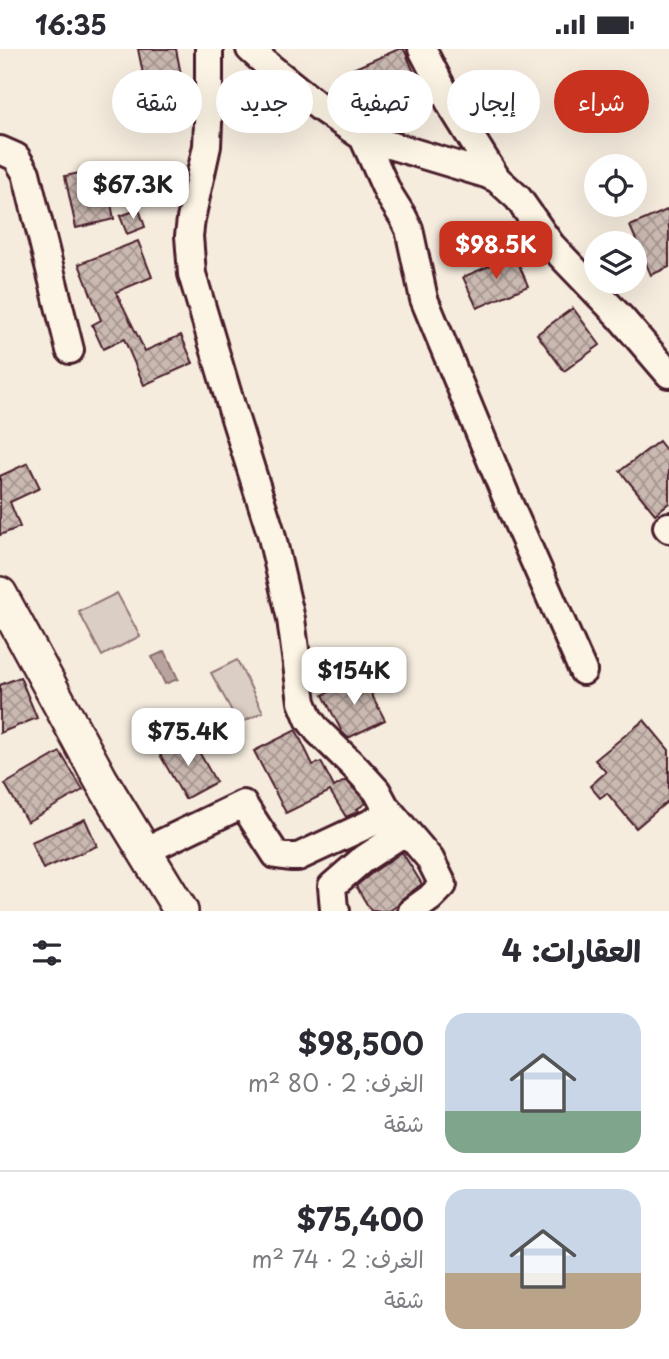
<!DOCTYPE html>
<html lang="ar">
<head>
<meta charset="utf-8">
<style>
	body { margin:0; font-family:"Playpen Sans","Playpen Sans Arabic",sans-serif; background:#f7f7f7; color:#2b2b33; direction:rtl; height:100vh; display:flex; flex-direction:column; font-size:26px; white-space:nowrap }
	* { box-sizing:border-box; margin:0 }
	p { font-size:23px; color:#7c7c81 }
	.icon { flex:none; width:38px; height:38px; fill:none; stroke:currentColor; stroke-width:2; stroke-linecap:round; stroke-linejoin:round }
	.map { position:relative; height:862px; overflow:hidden; direction:ltr }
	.drawer { display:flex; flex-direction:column; background:#fff; flex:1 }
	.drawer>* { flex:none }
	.hud { position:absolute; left:21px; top:21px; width:628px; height:63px; direction:rtl; display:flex; gap:14px }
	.fabs { position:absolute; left:584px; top:105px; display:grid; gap:14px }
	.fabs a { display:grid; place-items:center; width:63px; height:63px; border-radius:50%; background:#fff; box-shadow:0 7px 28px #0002; font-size:35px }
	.price { position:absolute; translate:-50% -60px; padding:0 16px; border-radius:14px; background:#fff; color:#222; font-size:23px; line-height:46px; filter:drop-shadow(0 2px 4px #0008) }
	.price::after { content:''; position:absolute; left:50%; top:42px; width:21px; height:16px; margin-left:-10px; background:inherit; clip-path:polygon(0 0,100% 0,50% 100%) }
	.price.active { background:#c8321e; color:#fff }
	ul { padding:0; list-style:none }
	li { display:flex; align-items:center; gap:21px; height:175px; padding:0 28px }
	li+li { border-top:2px solid #e1e1e2 }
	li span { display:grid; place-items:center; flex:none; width:196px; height:140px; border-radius:21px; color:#555 }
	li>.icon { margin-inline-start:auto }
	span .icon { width:84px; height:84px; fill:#fffc; stroke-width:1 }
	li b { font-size:30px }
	h2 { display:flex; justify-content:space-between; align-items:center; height:84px; padding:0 28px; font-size:30px }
	.chip { padding:0 24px; border-radius:32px; background:#fff; box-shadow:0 7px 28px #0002; font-size:24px; line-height:63px }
	.chip.active { background:#c8321e; color:#fff }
	.status { display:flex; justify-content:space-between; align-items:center; height:49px; padding:0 35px; background:#fff; direction:ltr }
	.status svg { height:19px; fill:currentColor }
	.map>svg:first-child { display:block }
	.park { fill:#dbcec4; stroke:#927678; stroke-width:2 }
	.water { fill:#b8a39e; stroke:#8c6e70; stroke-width:2 }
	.building { fill:url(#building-cross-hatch); stroke:#4a1f2b; stroke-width:2 }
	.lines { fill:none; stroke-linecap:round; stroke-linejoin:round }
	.minor-casing { stroke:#4a1f2b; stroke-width:32 }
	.major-casing { stroke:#4a1f2b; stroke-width:38 }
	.minor { stroke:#fcf5e5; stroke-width:26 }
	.major { stroke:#fcf5e5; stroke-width:33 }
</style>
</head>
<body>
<div class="status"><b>16:35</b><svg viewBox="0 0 49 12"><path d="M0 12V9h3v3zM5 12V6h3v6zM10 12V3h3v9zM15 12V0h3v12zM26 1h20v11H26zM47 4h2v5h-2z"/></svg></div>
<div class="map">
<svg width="669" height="862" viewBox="0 0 669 862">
	<defs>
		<pattern id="building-cross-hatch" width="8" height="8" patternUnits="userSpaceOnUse" patternTransform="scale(1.75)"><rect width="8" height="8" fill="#cab9b1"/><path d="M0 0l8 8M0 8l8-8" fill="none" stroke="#a69690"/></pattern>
	</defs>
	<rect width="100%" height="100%" fill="#f5ecde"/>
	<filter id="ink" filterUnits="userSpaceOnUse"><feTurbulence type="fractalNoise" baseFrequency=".0143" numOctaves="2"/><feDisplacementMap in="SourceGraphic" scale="14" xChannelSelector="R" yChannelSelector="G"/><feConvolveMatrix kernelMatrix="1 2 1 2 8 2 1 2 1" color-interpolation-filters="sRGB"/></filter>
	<g filter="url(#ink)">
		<path class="park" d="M 117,544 L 140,587 L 102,607 L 79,563 Z
			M 237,611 L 263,663 L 239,675 L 211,624 Z"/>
		<path class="water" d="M 165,602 L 178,630 L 165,635 L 152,608 Z"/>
		<path class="building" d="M 138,0 L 176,0 L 185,46 L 149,54 Z
			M 399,0 L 404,0 L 422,42 L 367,66 L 348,22 Z
			M 104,119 L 114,170 L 76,179 L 65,127 Z
			M 139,160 L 145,178 L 127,185 L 120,167 Z
			M 669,160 L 669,218 L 651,226 L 630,177 Z
			M 138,192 L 152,228 L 116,243 L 145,302 L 181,286 L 193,314 L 144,336 L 124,290 L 103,300 L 92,276 L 101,271 L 79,215 Z
			M 515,206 L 528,237 L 477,259 L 463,228 Z
			M 573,259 L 600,296 L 564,322 L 537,285 Z
			M 659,392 L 669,405 L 669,454 L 655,465 L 620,422 Z
			M 28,414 L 40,439 L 10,453 L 20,478 L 0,486 L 0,427 Z
			M 362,627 L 385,671 L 348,689 L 342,683 L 323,646 Z
			M 20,628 L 37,669 L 0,684 L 0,636 Z
			M 644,671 L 669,701 L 669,751 L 636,779 L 607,744 L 600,749 L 590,737 L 606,723 L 595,711 Z
			M 296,681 L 313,716 L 321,713 L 334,738 L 346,731 L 364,751 L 366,754 L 357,760 L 359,762 L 346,768 L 330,742 L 286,764 L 254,702 Z
			M 190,687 L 216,733 L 185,750 L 159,704 Z
			M 60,703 L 83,741 L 27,773 L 5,735 Z
			M 85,770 L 97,797 L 43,820 L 31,793 Z
			M 402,803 L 422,835 L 403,849 L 397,857 L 389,862 L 371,862 L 356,837 L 372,824 Z"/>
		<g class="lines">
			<g class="minor-casing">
				<path id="minor" d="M 250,0 L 271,19 L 322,60 L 363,88 L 486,125 L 497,130 L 518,149 L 551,196 L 621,269 L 669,325
					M 422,0 L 452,58 L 497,130
					M 363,88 L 388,144 L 403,168 L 409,180 L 424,250 L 510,457 L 583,622
					M 0,101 L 16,108 L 26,124 L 70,301
					M 669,477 L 667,478 L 669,480
					M 385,757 L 430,810 L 443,836 L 430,849 L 412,862
					M 145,802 L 243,755 L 276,806 L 290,808 L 298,808 L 369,775 L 382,768 L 385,757 L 377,742 L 357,720 L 318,682 L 309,670 L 302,653 L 291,570 L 271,484 L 233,363 L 192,225 L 189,187 L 191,170 L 207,97 L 209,51 L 209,0
					M 336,862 L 334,860 L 332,837 L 362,811 L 406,782"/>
			</g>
			<g class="major-casing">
				<path id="major" d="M 0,545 L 101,731 L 181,862"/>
			</g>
			<use href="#minor" class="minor"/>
			<use href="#major" class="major"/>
		</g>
	</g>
</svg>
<div class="fabs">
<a><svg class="icon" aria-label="locate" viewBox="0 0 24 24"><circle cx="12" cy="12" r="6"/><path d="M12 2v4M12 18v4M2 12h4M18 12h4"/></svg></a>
<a><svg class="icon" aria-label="layers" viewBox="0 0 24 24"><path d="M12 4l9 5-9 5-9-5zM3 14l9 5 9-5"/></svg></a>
</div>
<b class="price" style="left:133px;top:172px">$67.3K</b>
<b class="price active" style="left:496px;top:232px">$98.5K</b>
<b class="price" style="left:354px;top:658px">$154K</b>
<b class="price" style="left:188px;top:719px">$75.4K</b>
<div class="hud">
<a class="chip active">شراء</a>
<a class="chip">إيجار</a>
<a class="chip">تصفية</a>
<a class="chip">جديد</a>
<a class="chip">شقة</a>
</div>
</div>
<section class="drawer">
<h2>العقارات: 4<svg class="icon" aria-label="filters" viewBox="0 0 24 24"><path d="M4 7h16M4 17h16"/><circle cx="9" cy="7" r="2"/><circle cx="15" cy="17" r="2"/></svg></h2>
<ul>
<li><span style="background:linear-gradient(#c9d6e8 70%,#7fa58c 0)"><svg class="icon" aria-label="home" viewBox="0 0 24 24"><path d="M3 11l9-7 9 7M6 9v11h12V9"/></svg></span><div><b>$98,500</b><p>الغرف: 2 · 80 m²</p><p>شقة</p></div></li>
<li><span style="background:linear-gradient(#c9d6e8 60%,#b9a48a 0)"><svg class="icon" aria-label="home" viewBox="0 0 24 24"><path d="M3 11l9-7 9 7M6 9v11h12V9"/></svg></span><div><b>$75,400</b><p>الغرف: 2 · 74 m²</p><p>شقة</p></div></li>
</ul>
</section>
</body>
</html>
